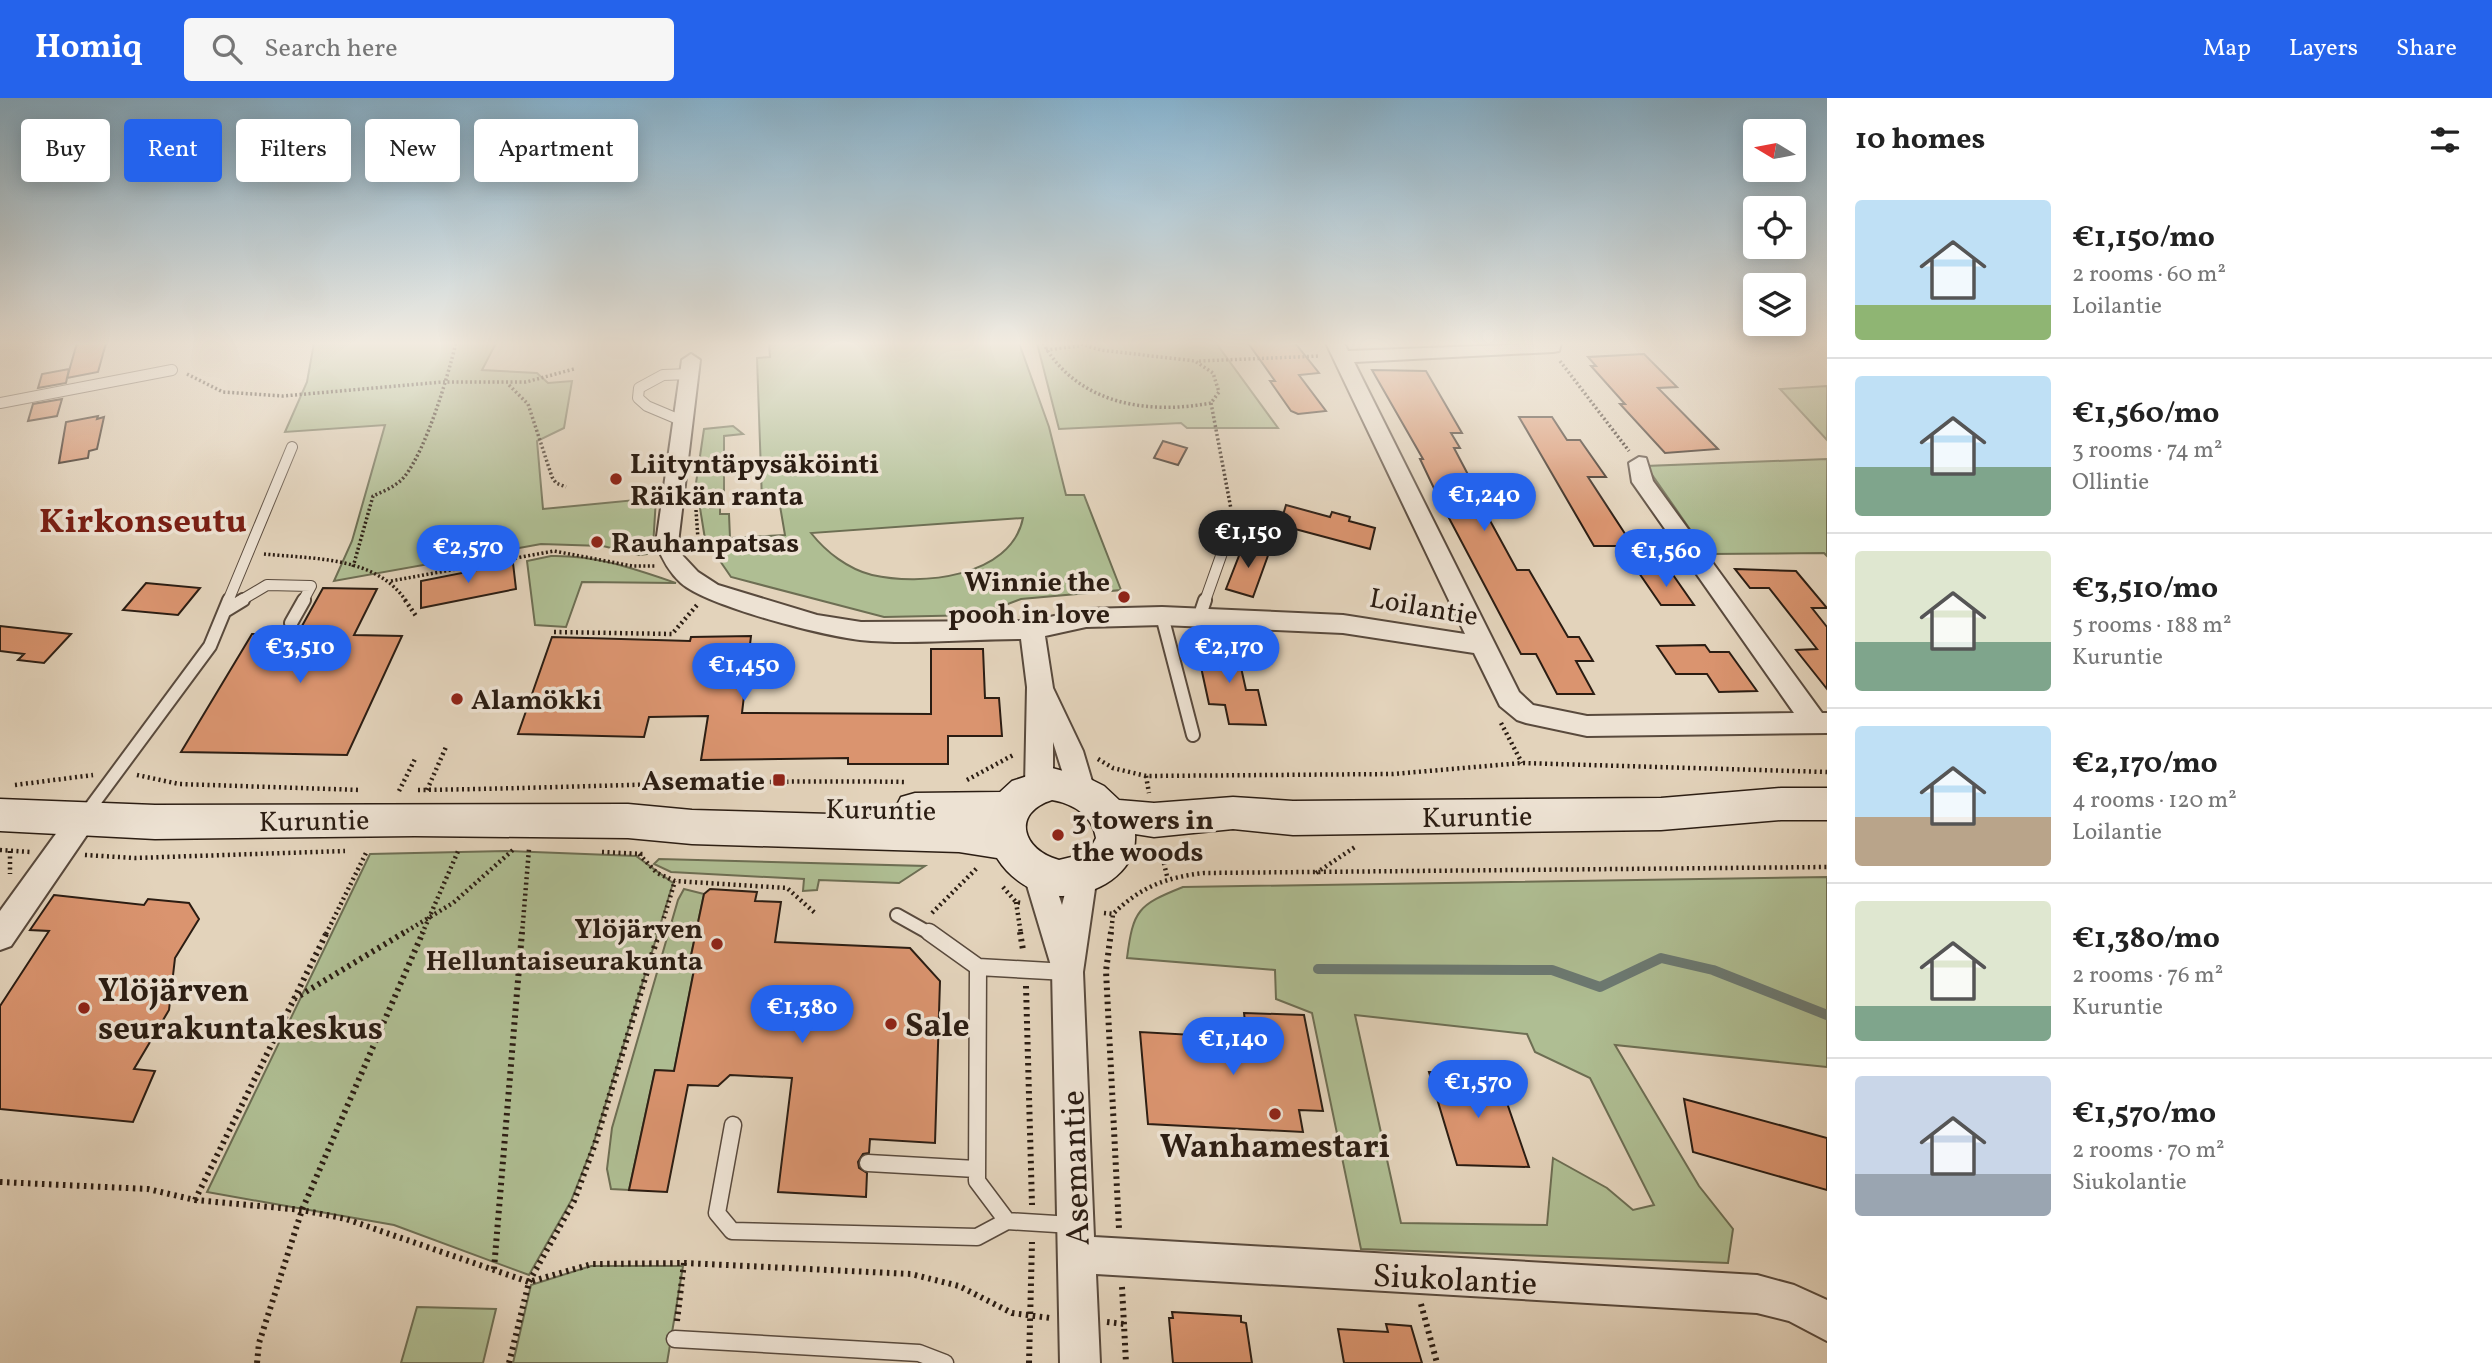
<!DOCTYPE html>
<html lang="en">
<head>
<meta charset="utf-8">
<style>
	body { margin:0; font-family:Vollkorn,serif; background:#f6f6f6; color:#222; height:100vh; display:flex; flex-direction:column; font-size:26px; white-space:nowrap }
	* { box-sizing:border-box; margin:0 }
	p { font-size:23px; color:#767676 }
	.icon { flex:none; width:38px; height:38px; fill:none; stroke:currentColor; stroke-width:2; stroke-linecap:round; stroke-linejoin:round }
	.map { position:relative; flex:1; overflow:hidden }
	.panel { display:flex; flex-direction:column; background:#fff; width:665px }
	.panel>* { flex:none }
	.guide { position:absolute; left:21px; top:21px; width:665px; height:63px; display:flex; gap:14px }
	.needle { width:46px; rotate:280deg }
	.fabs { position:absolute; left:1743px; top:21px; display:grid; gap:14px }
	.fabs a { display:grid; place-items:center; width:63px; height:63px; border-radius:7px; background:#fff; box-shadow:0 4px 18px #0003; font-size:35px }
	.price { position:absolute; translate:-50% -60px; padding:0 16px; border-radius:24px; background:#2563eb; color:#fff; font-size:23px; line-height:46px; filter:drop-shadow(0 2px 4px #0008) }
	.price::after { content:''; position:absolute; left:50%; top:42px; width:21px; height:16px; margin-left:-10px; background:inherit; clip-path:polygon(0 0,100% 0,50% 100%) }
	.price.current { background:#222; color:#fff }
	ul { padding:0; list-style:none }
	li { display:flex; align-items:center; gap:21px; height:175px; padding:0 28px }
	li+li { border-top:2px solid #e0e0e0 }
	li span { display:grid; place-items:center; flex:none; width:196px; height:140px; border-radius:7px; color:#555 }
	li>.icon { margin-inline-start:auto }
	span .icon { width:84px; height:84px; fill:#fffc; stroke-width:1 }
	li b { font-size:30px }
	h2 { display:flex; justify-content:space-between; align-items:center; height:84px; padding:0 28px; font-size:30px }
	.tag { padding:0 24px; border-radius:7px; background:#fff; box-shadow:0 4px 18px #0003; font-size:24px; line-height:63px }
	.tag.current { background:#2563eb; color:#fff }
	header { display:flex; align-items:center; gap:42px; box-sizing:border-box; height:98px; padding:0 35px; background:#2563eb; color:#fff }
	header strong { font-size:33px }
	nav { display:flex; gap:38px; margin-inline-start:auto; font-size:24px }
	.search { width:490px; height:63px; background:#f6f6f6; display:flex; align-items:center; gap:18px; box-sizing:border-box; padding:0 24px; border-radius:7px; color:#767676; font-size:26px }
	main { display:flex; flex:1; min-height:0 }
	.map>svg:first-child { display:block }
	.green { fill:#afbe93; stroke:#6d6e53; stroke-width:2; fill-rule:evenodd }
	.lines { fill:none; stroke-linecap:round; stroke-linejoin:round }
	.stream { stroke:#6b7972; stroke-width:10 }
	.building { fill:#da946f; stroke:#2b1d13; stroke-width:2 }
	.service-far2-casing { stroke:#594a3d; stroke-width:12 }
	.service-far1-casing { stroke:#594a3d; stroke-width:16 }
	.service-casing { stroke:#594a3d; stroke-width:19 }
	.minor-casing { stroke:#594a3d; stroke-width:4 }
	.secondary-casing { stroke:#2b1d13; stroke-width:3 }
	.path-far2 { stroke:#2b1d13; stroke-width:3.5; stroke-dasharray:2 2.5; stroke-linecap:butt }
	.path-far1 { stroke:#2b1d13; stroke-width:4.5; stroke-dasharray:2 3.5; stroke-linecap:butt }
	.path { stroke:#2b1d13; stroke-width:6; stroke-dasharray:2.5 4.5; stroke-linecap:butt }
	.service-far2 { stroke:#ede2d3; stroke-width:10 }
	.service-far1 { stroke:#ede2d3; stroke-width:12 }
	.service { stroke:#ede2d3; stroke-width:16 }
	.minor { fill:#ede2d3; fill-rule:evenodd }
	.secondary { fill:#ede2d3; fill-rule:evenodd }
	.poi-dot { fill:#8f2418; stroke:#ede2d3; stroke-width:2.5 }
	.labels { text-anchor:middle; stroke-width:7; stroke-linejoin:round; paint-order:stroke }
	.poi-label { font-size:28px; font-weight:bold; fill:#2b1d13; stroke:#ede2d3; text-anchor:start }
	.street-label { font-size:28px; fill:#2b1d13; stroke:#ede2d3 }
	.near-poi-label { font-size:33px; font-weight:bold; fill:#2b1d13; stroke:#ede2d3; text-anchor:start }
	.near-street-label { font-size:33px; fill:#2b1d13; stroke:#ede2d3 }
	.district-label { font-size:35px; font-weight:bold; fill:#7a1f14; stroke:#ede2d3 }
</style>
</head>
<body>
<header>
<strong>Homiq</strong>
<div class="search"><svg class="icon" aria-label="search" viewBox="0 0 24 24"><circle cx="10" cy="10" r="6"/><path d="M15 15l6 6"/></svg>Search here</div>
<nav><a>Map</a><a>Layers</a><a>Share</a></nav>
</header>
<main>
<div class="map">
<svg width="1827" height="1265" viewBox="0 0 1827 1265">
	<rect width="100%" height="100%" fill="#e3d3bb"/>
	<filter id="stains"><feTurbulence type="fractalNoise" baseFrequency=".00286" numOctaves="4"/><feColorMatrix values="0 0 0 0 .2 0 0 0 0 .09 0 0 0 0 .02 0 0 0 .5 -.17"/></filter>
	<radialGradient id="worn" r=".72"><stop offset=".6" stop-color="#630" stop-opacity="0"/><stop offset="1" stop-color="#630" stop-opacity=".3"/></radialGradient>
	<path class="green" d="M 314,245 L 496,245 L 482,272 L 537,275 L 548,285 L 572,283 L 564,330 L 537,343 L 543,411 L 656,400 L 653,449 L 647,456 L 639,457 L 603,448 L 541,446 L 334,483 L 352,443 L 385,327 L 285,334 L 307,284 Z
		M 769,245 L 1019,245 L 1049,329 L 1066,397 L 1084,397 L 1121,492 L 1021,501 L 979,517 L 884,519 L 731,479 L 705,441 L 696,385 L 704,331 L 733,328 L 743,336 L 724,338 L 724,396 L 710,398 L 710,410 L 720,409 L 720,416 L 729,416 L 730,440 L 785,437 L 779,402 L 762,403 L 757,260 L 770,259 ZM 1023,420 C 1011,480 920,488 872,477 C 848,471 826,454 811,435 Z
		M 1037,245 L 1216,245 L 1278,330 L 1187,330 L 1181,325 L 1059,331 Z
		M 1827,288 L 1827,342 L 1780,291 Z
		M 1827,361 L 1827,458 L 1824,455 L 1707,456 L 1646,368 Z
		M 551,458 C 596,457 635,471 676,485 L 582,484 L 566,529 L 535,527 L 527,463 Z
		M 506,753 L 636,758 L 673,785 L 593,1047 L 571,1103 L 529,1177 L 394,1127 L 207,1094 L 370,756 Z
		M 659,761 L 925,768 L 899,785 L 819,782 L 817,792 L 803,793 L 804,781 L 671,774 L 654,766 Z
		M 1827,779 L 1827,969 L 1615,947 L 1699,1088 L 1733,1131 L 1728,1165 L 1361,1151 L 1312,915 L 1276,901 L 1275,872 L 1127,860 C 1133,812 1138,807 1183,789 ZM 1355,917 L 1527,936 L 1535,954 L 1590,980 L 1654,1107 L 1633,1112 L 1607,1090 L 1553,1060 L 1547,1127 L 1401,1125 Z
		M 684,791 L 704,796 L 689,867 L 694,872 L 674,973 L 655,972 L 629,1092 L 611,1091 L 607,1071 L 612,1030 L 678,802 Z
		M 591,1168 L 683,1168 L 667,1265 L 513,1265 L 531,1187 Z
		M 417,1209 L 496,1211 L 483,1265 L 401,1265 Z"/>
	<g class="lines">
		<path class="stream" d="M 1318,871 L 1552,872 L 1600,889 L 1661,860 L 1713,872 L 1827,917"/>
	</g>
	<path class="building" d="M 77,245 L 106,245 L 98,274 L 67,280 Z
		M 1248,245 L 1295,245 L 1319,275 L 1299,277 L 1326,313 L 1298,316 L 1291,313 L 1270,283 L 1275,283 Z
		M 1644,256 L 1677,289 L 1658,290 L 1718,351 L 1665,355 L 1620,306 L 1625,306 L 1591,268 L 1596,268 L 1588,259 Z
		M 69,271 L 66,285 L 38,290 L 42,276 Z
		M 1372,272 L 1426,273 L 1462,335 L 1451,335 L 1460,350 L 1454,350 L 1473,386 L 1470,386 L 1517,472 L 1529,472 L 1568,539 L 1579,539 L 1593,563 L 1576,563 L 1594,596 L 1557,596 L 1536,556 L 1521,556 L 1441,405 L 1420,361 L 1423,361 Z
		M 62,301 L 57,318 L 28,323 L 33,306 Z
		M 98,318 L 97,321 L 104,319 L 97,351 L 89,353 L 88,360 L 59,365 L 66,324 Z
		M 1519,319 L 1552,319 L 1567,342 L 1580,342 L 1606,379 L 1588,379 L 1633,448 L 1594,448 Z
		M 1163,343 L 1187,350 L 1178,367 L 1154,360 Z
		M 1286,407 L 1330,419 L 1332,414 L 1350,419 L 1349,423 L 1375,430 L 1370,451 L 1280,427 Z
		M 1244,445 L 1270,452 L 1253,499 L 1226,491 Z
		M 513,465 L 516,491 L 421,510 L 421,483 Z
		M 1735,471 L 1796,473 L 1827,510 L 1812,510 L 1827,529 L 1827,591 L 1796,552 L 1817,551 L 1769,490 L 1750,490 Z
		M 1671,474 L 1694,507 L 1661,507 L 1639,475 Z
		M 146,485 L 200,490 L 178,517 L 123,512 Z
		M 323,490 L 377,491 L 354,537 L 402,538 L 347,657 L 181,654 L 252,536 L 297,537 Z
		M 0,528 L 71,536 L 44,565 L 18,562 L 24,556 L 0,553 Z
		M 751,538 L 742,615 L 931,616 L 931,551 L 983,551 L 985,600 L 999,600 L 1002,638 L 948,638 L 948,666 L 848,666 L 848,660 L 701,662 L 708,618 L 649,619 L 644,639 L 518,636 L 552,539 L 690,543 L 691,539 Z
		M 1196,546 L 1236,547 L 1246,592 L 1258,592 L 1266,627 L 1229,626 L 1225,607 L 1209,606 Z
		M 1705,547 L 1710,554 L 1729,554 L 1757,593 L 1719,594 L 1707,576 L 1676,576 L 1657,548 Z
		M 710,791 L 757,794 L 755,803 L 781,804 L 775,844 L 910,850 L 940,883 L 935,1045 L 870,1041 L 869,1055 L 863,1056 L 858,1064 L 859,1070 L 867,1075 L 866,1099 L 778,1094 L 792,980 L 730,977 L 718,988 L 688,987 L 667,1094 L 629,1092 L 655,972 L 674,973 L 694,872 L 689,867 L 704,796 Z
		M 54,797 L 144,807 L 148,801 L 189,805 L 199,821 L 175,860 L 169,912 L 134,971 L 155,973 L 133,1024 L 0,1011 L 0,908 L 49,833 L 30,832 Z
		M 1244,915 L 1304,917 L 1323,1013 L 1299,1012 L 1303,1034 L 1148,1026 L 1140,934 L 1247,940 Z
		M 1429,974 L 1497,976 L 1529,1069 L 1457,1067 Z
		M 1684,1001 L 1827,1040 L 1827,1092 L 1693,1054 Z
		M 1172,1214 L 1241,1218 L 1241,1224 L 1246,1225 L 1252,1265 L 1173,1265 L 1169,1220 L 1173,1220 Z
		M 1386,1226 L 1411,1228 L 1422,1265 L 1344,1265 L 1338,1231 L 1388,1234 Z"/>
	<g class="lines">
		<g class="service-far2-casing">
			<path id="service-far2" d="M 0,305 L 172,272
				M 685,324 L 647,308 L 638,300 L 639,290 L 663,277 L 690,276
				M 228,503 L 292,349
				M 240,503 L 267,487 L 311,488 L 303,503
				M 1205,503 L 1233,424"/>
		</g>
		<g class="service-far1-casing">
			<path id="service-far1" d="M 225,513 L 243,502
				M 1162,518 L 1193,637
				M 1199,520 L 1205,502
				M 291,525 L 304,502
				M 85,717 L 210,548 L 229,502
				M 897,817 L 931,836"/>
		</g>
		<g class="service-casing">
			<path id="service" d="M 929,834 L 978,869 L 977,1083 L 1007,1123 L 1072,1127
				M 978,869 L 1067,874
				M 733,1027 L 717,1115 L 732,1133 L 977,1139 L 1007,1123
				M 868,1065 L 976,1071
				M 675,1241 L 919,1255 L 945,1265"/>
		</g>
		<g class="minor-casing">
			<path id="minor" d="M 1326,245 L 1344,245 L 1348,253 L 1561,245 L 1559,253 L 1553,254 L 1354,264 L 1519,594 L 1533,607 L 1587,618 L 1794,615 L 1632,384 L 1629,365 L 1639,359 L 1646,360 L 1653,383 L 1822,615 L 1827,615 L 1827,635 L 1587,638 L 1526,625 L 1517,622 L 1500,608 L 1474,555 L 1343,535 L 1162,527 L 1086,529 L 1045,538 L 1053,590 L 1083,653 L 1094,690 L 1090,698 L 1080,701 L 1070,698 L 1053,644 L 1053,688 L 1049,696 L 1039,699 L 1029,696 L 1025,688 L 1027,589 L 1021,541 C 968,541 912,547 860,542 C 823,538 707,508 681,485 C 669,474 662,461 656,445 L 682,262 L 691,256 L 700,262 L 678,445 L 683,458 L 698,474 L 718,487 L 817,517 L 861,524 L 1032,523 L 1086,511 L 1162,509 L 1343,517 L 1465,536 Z
				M 81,711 L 91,715 L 95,723 L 91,731 L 11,848 L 0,852 L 0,813 L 71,715 Z
				M 1038,761 L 1048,765 L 1062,807 L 1072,768 L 1082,764 L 1092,768 L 1097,777 L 1083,874 L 1094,1139 L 1757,1177 L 1794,1187 L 1827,1202 L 1827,1243 L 1789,1223 L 1757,1215 L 1096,1176 L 1100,1265 L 1060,1265 L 1052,871 L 1023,774 L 1028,765 Z"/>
		</g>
		<g class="secondary-casing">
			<path id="secondary" d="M 1052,670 L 1086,679 L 1104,688 L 1119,702 L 1154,705 L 1233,699 L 1293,703 L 1661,700 L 1781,690 L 1827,690 L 1827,722 L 1781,722 L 1661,732 L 1293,737 L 1233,731 L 1154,739 L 1135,736 C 1138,775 1094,799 1060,798 C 1034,797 1010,781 997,760 L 959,754 L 692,746 L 628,740 L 415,738 L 155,741 L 0,733 L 0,701 L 155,707 L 628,706 L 692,712 L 899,718 L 895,711 L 901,699 L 915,695 L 1000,694 L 1012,683 ZM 1052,702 C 1074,706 1092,717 1096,740 L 1088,755 L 1059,762 C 1022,752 1011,715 1052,702 Z"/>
		</g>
		<path class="path-far2" d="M 1043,245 C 1077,306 1147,317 1211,305 L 1219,294 L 1213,275 L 1195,263 L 1101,252 L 1077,245
			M 1046,252 L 1079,248
			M 1199,263 L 1319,258
			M 1560,263 L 1629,353
			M 187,276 L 223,294 L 283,298 L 442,284 L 526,284 L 574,271
			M 509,287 L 528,306 L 552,379 L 556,385 L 566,389
			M 1211,305 L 1231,411
			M 696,412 L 699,456
			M 264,456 C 313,461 376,458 406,503
			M 353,469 L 373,398 C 384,393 397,388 405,378 C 427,349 447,281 456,245
			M 391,483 L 554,453 L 632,468 L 655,468"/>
		<path class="path-far1" d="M 405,502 L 416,518
			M 554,534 L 672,536 L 697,507
			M 1501,625 L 1522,665
			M 1098,661 L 1113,670 L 1146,678 L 1393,676 L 1522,665 L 1827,674
			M 137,677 L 179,686 L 361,692
			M 1146,678 L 1149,695
			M 967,682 L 1015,656
			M 15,687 L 93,677
			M 418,692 C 581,690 743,681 906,684
			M 427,692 L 446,649
			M 399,693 L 416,659
			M 1160,749 L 1167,778
			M 0,752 L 31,754
			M 10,753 L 10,776
			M 602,754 L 643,756
			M 639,756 L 657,775 L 675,783 L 787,790 L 815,815
			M 85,757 L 135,760 L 345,753
			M 1316,775 L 1355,749
			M 1003,789 L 1016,804 L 1022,805
			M 1016,804 L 1021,836
			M 932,815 L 978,769
			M 1104,815 L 1113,816 C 1140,789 1167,779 1204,775 L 1827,769
			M 326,836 L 367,753
			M 402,836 L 453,805 L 514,751
			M 422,836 L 459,751
			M 522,836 L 529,751
			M 659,836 L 675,783
			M 1111,836 L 1113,816"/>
		<path class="path" d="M 1020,834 L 1023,852
			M 1111,834 L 1106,873 L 1119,1131
			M 1026,888 L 1032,1107
			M 294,901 L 405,834
			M 0,1084 L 148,1091 L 195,1102 L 302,1112 L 346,1121 L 529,1184 L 592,1166 L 685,1165 L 911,1176 L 959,1188 L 1012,1215 L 1050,1220
			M 195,1102 L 327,834
			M 494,1171 L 522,834
			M 1122,1189 L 1126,1265
			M 1421,1206 L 1437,1265
			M 677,1223 L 684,1165
			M 1107,1224 L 1124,1226
			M 257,1265 L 259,1245 L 302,1112 L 423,834
			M 509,1265 L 529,1184 L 574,1103 L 595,1046 L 659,834
			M 1029,1265 L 1032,1144"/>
		<use href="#service-far2" class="service-far2"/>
		<use href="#service-far1" class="service-far1"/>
		<use href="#service" class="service"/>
		<use href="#minor" class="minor"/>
		<use href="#secondary" class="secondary"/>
	</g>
	<linearGradient id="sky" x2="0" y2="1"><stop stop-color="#87b5d2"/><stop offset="0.58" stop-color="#f2ebe0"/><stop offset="1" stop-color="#f2ebe0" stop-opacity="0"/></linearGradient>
	<rect width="1827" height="423" fill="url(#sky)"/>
	<g class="poi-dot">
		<circle cx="616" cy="381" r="7"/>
		<circle cx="597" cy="444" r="7"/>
		<circle cx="1124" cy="499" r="7"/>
		<circle cx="457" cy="601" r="7"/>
		<rect x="772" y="675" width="14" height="14" rx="3.5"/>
		<circle cx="1058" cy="737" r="7"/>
		<circle cx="717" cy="846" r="7"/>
		<circle cx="84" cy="910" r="7"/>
		<circle cx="891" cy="926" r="7"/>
		<circle cx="1275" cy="1016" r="7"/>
	</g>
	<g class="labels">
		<g class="poi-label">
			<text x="630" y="375">Liityntäpysäköinti<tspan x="630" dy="32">Räikän ranta</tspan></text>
			<text x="611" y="454">Rauhanpatsas</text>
			<text x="1110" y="493" text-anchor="end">Winnie the<tspan x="1110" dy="32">pooh in love</tspan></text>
			<text x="471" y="611">Alamökki</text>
			<text x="765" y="692" text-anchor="end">Asematie</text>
			<text x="1072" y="731">3 towers in<tspan x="1072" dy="32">the woods</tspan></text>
			<text x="703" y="840" text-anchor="end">Ylöjärven<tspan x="703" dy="32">Helluntaiseurakunta</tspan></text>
		</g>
		<g class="street-label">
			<text transform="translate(1424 508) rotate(10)" y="10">Loilantie</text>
			<text transform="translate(881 711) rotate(1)" y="10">Kuruntie</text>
			<text transform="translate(1477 718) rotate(-1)" y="10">Kuruntie</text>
			<text transform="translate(314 722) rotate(-1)" y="10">Kuruntie</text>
		</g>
		<g class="near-poi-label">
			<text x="98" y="903">Ylöjärven<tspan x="98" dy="38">seurakuntakeskus</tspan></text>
			<text x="905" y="938">Sale</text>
			<text x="1275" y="1059" text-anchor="middle">Wanhamestari</text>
		</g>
		<g class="near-street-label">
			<text transform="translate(1074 1070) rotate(-92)" y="12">Asemantie</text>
			<text transform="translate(1455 1180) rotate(3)" y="12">Siukolantie</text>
		</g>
		<g class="district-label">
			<text x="143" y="434">Kirkonseutu</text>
		</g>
	</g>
	<rect width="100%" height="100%" filter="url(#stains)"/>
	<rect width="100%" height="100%" fill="url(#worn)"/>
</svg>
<div class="fabs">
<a><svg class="needle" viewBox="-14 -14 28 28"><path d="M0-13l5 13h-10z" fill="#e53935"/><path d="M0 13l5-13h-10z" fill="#767676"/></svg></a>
<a><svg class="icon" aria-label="locate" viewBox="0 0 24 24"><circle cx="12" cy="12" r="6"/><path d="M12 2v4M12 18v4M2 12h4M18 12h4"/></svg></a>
<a><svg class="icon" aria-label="layers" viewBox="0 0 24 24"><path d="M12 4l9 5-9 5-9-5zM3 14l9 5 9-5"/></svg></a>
</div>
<b class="price" style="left:1484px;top:435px">€1,240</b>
<b class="price current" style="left:1248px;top:472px">€1,150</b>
<b class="price" style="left:468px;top:487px">€2,570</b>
<b class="price" style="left:1666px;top:491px">€1,560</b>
<b class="price" style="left:300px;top:587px">€3,510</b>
<b class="price" style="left:1229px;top:587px">€2,170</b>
<b class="price" style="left:744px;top:605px">€1,450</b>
<b class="price" style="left:802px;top:947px">€1,380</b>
<b class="price" style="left:1233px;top:979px">€1,140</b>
<b class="price" style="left:1478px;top:1022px">€1,570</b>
<div class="guide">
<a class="tag">Buy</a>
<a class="tag current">Rent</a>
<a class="tag">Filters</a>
<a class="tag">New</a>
<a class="tag">Apartment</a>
</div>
</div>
<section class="panel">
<h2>10 homes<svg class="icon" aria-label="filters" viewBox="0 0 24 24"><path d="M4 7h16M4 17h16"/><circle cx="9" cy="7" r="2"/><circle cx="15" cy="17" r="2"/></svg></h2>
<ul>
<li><span style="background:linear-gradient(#bfe0f5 75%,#8fb573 0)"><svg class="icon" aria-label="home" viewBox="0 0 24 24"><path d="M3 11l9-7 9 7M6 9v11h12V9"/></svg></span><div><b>€1,150/mo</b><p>2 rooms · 60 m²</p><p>Loilantie</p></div></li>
<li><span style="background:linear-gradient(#bfe0f5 65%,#7fa58c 0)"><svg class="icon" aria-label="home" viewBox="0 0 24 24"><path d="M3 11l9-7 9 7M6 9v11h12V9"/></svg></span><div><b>€1,560/mo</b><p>3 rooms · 74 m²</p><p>Ollintie</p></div></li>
<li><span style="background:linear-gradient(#dfe7d0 65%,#7fa58c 0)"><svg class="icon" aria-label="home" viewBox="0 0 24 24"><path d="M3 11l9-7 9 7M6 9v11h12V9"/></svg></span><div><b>€3,510/mo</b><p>5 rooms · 188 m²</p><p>Kuruntie</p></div></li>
<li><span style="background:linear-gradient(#bfe0f5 65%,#b9a48a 0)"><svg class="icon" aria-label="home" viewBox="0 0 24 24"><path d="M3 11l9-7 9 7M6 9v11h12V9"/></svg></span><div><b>€2,170/mo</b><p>4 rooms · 120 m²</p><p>Loilantie</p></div></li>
<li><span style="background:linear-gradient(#dfe7d0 75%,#7fa58c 0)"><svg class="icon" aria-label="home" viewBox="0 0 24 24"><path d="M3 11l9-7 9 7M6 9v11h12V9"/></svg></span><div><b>€1,380/mo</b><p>2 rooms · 76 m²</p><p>Kuruntie</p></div></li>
<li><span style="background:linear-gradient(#c9d6e8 70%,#9aa5b1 0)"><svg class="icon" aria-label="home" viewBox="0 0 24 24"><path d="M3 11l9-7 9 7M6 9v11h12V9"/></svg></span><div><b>€1,570/mo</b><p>2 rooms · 70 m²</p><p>Siukolantie</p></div></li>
</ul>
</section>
</main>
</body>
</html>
